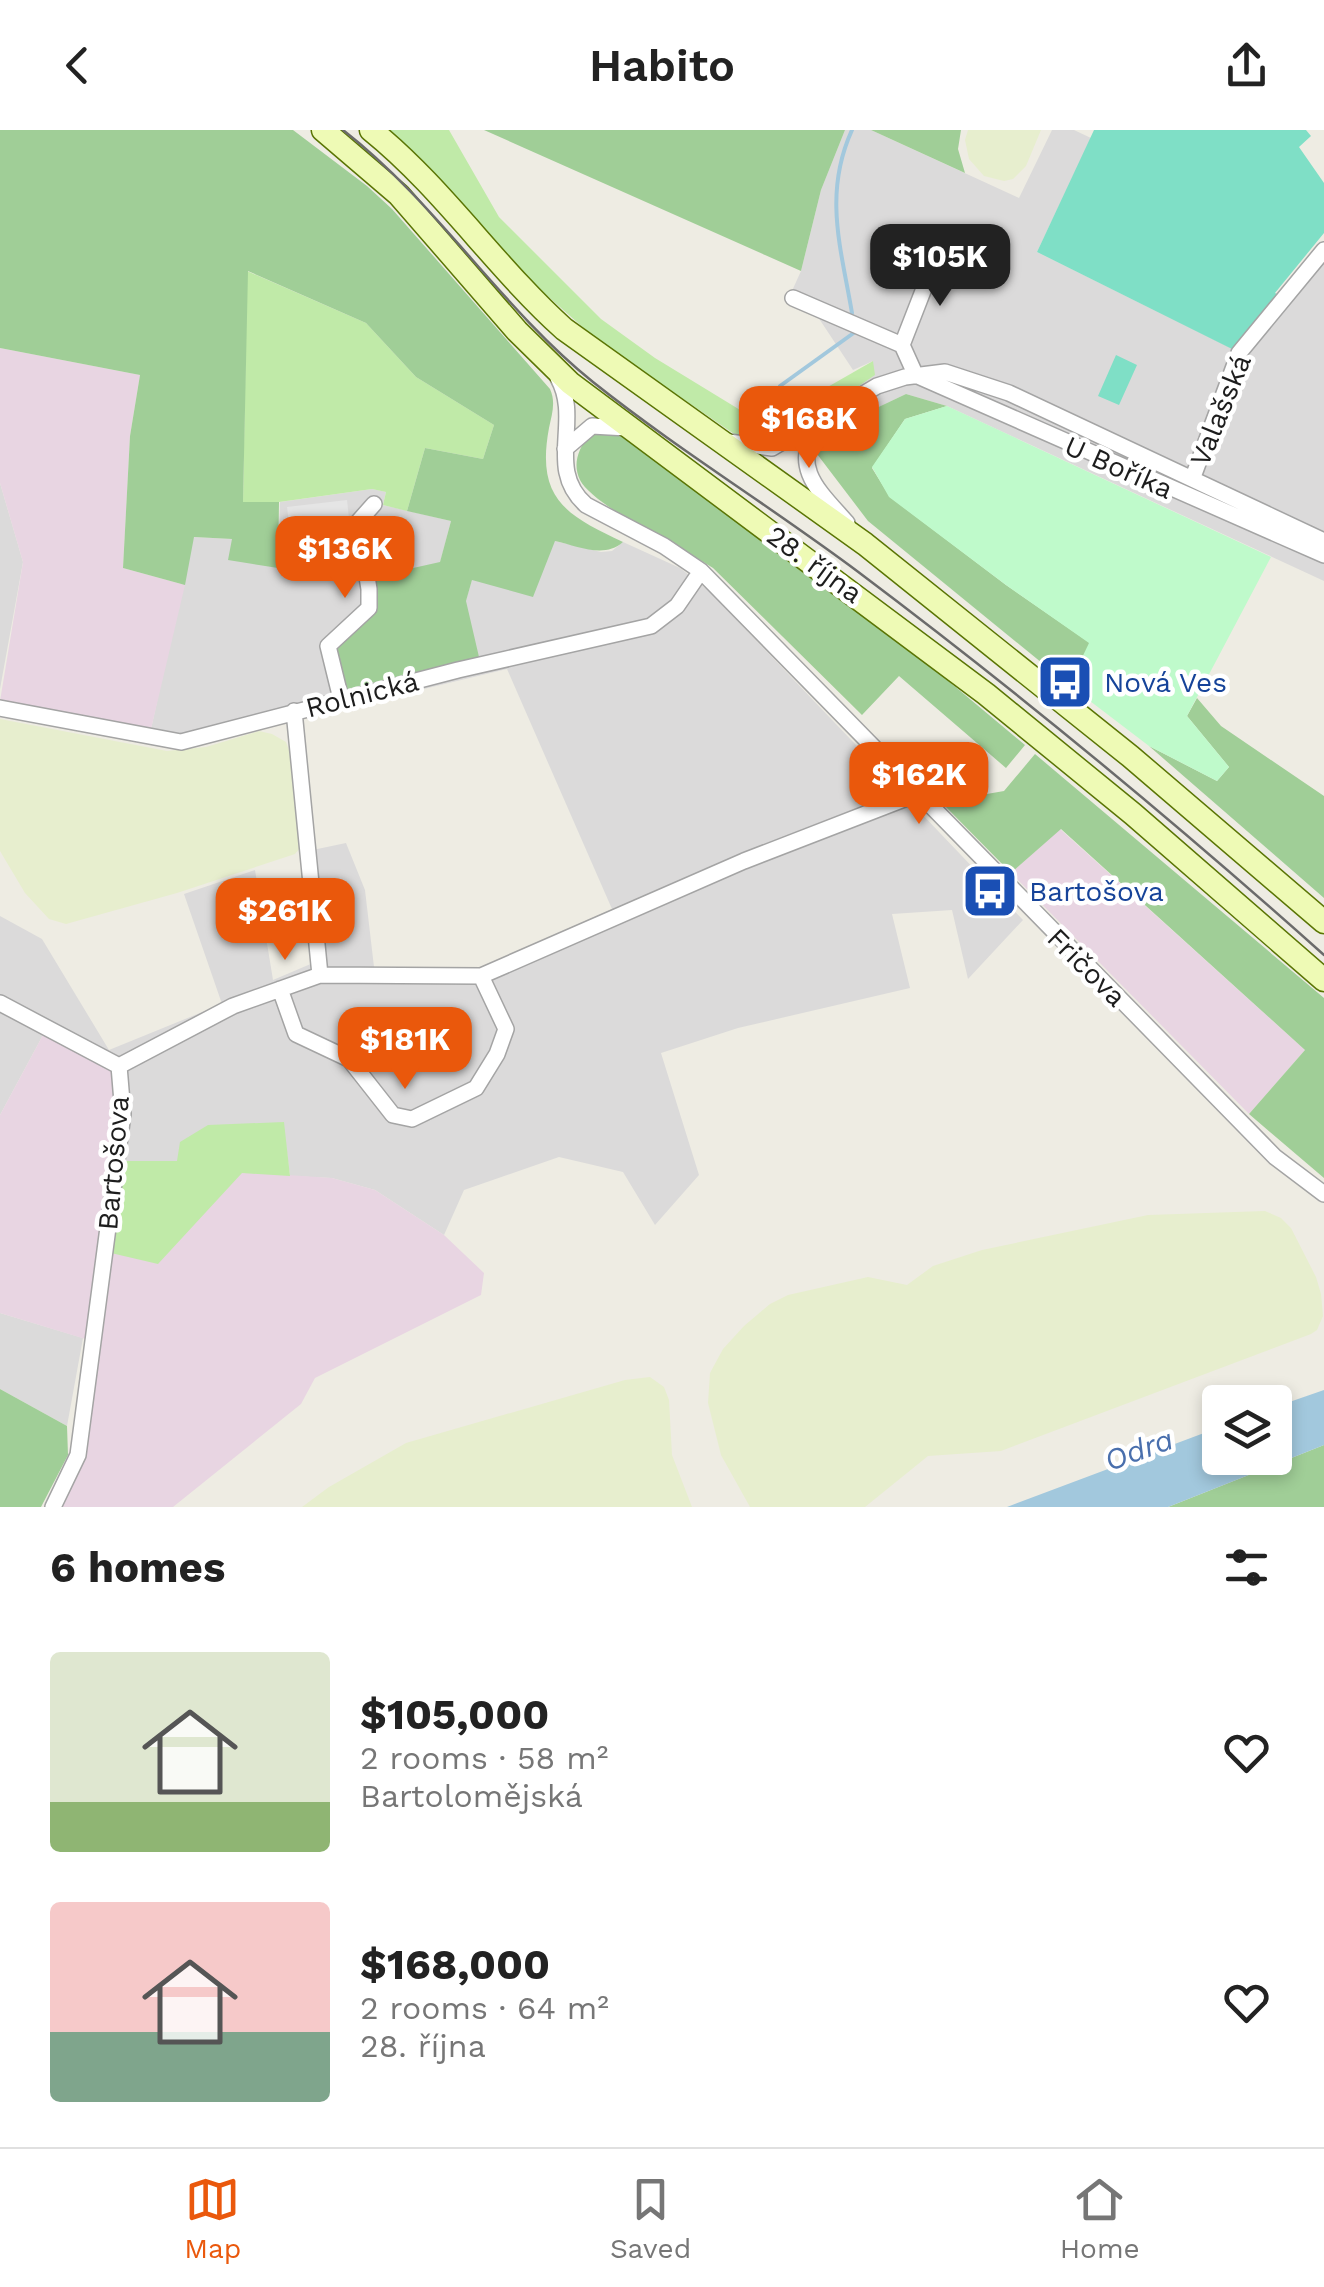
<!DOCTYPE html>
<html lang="en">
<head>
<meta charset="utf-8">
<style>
	body { margin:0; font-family:"Work Sans",sans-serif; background:#f2f2f2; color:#222; height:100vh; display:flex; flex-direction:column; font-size:38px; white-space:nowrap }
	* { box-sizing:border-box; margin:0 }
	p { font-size:32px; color:#767676 }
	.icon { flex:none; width:55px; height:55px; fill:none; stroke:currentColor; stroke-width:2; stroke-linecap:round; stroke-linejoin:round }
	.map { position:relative; height:1377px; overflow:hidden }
	.drawer { display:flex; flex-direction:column; background:#fff; flex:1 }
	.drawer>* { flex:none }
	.tools { position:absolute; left:1202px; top:1255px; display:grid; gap:20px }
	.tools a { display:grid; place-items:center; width:90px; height:90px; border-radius:10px; background:#fff; box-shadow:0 5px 15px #0003; font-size:50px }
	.price { position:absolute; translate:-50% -85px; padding:0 22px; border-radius:20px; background:#ea580c; color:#fff; font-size:32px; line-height:65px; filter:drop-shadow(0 2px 5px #0008) }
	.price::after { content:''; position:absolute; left:50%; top:60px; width:30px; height:22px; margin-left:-15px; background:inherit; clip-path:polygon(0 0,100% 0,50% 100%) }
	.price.on { background:#222; color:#fff }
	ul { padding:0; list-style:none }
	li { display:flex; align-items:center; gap:30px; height:250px; padding:0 50px }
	li span { display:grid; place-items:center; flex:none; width:280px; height:200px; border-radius:10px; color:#555 }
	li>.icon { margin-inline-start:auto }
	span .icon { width:120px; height:120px; fill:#fffc; stroke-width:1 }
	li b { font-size:42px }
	h2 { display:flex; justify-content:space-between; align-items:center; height:120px; padding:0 50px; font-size:42px }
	header { display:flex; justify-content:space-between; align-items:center; height:130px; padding:0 50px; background:#fff; font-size:45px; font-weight:600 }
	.dock { display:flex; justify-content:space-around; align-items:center; height:140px; border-top:2px solid #e0e0e0; background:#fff; font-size:28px; color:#767676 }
	.dock a { display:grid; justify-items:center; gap:5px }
	.dock .on { color:#ea580c }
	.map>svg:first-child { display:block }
	.residential { fill:#dbdada }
	.industrial { fill:#e8d5e2 }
	.farmland { fill:#e7eece }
	.grass { fill:#c0eaa8 }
	.forest { fill:#a0ce97 }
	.park { fill:#bffacb }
	.pitch { fill:#7fdfc6 }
	.parking { fill:#e5e5e5 }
	.water { fill:#a2c8dd }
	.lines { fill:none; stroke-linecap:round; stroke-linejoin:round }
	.stream { stroke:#a2c8dd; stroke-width:4 }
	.minor-casing { stroke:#a4a4a4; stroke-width:18 }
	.secondary-casing { stroke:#5a7504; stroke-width:25 }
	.minor { stroke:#fff; stroke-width:15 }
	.secondary { stroke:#eefab5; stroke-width:22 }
	.tram { stroke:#6b6b6b; stroke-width:2.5 }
	.labels { text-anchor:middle; stroke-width:9; stroke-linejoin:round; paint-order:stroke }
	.street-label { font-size:28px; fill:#1d1d1d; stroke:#fff }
	.transit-label { font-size:28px; fill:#164399; stroke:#fff; text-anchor:start }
	.water-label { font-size:30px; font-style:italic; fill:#496fad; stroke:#fff }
</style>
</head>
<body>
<header><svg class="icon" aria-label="back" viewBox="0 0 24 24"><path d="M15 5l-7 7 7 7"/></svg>Habito<svg class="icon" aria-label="share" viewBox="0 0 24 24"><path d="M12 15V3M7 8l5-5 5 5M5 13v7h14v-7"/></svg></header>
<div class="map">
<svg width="1324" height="1377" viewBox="0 0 1324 1377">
	<rect width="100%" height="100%" fill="#eeece3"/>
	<path class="residential" d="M 845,0 L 871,0 L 1019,68 L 1052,0 L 1074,0 L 1091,8 L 1037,122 L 1245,225 L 1324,126 L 1324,451 L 947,276 L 906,264 L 849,291 L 817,324 L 785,306 L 873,231 L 853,240 L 816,184 L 787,172 L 801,141 L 821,60 Z
		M 0,353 L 23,432 L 0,559 Z
		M 372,359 L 386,362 L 383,375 L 451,391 L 440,433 L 466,470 L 472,450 L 555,411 L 601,422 L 612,421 L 623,412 L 680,438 L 709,461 L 1023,790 L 968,849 L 952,780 L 892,784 L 910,858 L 738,898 L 661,923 L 699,1045 L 655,1095 L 623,1042 L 559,1027 L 464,1060 L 444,1105 L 375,1060 L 332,1048 L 290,1046 L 283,992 L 178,1031 L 111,1123 L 95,1122 L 116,982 L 43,905 L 0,985 L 0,786 L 42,809 L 109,920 L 222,874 L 184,764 L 255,740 L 273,850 L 313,833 L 303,722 L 346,713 L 365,760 L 374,837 L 481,838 L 612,779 L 507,539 L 182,617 L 151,599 L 193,407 L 232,409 L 278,438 L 280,372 Z
		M 0,1183 L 83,1208 L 67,1296 L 0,1259 Z"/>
	<path class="industrial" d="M 0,218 L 140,245 L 130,306 L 123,438 L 185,455 L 151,599 L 0,571 L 23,432 L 0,353 Z
		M 1060,699 L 1305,920 L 1249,984 L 1011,743 Z
		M 43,905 L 113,941 L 116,982 L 96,1122 L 111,1123 L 203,1084 L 242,1042 L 332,1048 L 375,1060 L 444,1105 L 484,1143 L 481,1165 L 315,1248 L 301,1274 L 173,1377 L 51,1377 L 76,1328 L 92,1211 L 0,1183 L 0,985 Z"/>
	<path class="farmland" d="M 968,0 L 1041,0 L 1026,36 L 1013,49 L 1004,51 L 984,46 L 969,29 L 965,10 Z
		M 0,589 L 167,621 L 206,617 L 259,601 L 272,604 L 286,612 L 290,623 L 300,718 L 295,724 L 177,763 L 66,794 L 49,789 L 25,763 L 0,721 Z
		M 1265,1081 L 1281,1088 L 1291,1098 L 1316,1147 L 1321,1164 L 1323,1186 L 1317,1200 L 1311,1204 L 1001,1321 L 928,1326 L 865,1377 L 750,1377 L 721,1325 L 708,1273 L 710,1243 L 723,1219 L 744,1196 L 770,1174 L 788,1165 L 868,1147 L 907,1155 L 933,1136 L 982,1120 L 1148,1085 Z
		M 650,1247 L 664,1257 L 669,1270 L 672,1325 L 692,1377 L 302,1377 L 329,1357 L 406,1313 L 625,1250 Z"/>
	<path class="grass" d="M 385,0 L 449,0 L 499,87 L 601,189 L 655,228 L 750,286 L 773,286 L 791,278 L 873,231 L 875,245 L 785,306 L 762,309 L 737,306 L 596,209 L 534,154 L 446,57 Z
		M 247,141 L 366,193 L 416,247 L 494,295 L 483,329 L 425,318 L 407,381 L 383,375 L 386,362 L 372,359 L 279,372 L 243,372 Z
		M 284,992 L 290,1046 L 242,1043 L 158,1134 L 111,1123 L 123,1031 L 177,1031 L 180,1012 L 208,995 Z"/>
	<path class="forest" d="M 0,0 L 293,0 L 367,56 L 392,79 L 550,259 C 556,272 552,284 549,298 C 536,368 565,385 623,412 C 604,429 578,416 555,411 L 533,467 L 472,450 L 466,471 L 479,527 L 347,559 L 335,519 L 365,490 L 364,449 L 440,432 L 451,391 L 407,381 L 425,318 L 483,329 L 494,295 L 416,247 L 366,193 L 248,141 L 243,372 L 279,372 L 278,438 L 228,430 L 232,409 L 194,407 L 185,455 L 123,438 L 130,306 L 140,245 L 0,218 Z
		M 484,0 L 845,0 L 821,60 L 801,141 Z
		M 871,0 L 961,0 L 958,19 L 965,43 Z
		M 906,264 L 947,276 L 905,289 L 872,338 L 890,367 L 1006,455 L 1090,513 L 1069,555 L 868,391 L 817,324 L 849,291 Z
		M 603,301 L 618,304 L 897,508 L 1025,615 L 1006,638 L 899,546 L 862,585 L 713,438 C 682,417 594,377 580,350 C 572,333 579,320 588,305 Z
		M 1197,568 L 1221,596 L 1324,666 L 1324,768 L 1149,616 L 1217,651 L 1229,637 L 1187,586 Z
		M 1035,624 L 1324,868 L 1324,1048 L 1249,984 L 1305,920 L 1061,699 L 1011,743 L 941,672 L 1004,661 Z
		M 0,1259 L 67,1296 L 68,1325 L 41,1377 L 0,1377 Z
		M 1324,1315 L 1324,1377 L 1168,1377 Z"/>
	<path class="park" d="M 947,276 L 1271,427 L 1187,586 L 1229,637 L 1217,651 L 1149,616 L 1069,555 L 1089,513 L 1006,455 L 889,367 L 872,337 L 905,289 Z"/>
	<path class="pitch" d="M 1094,0 L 1306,0 L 1311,6 L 1299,17 L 1324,53 L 1324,103 L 1275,163 L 1279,165 L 1236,221 L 1037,122 Z
		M 1116,225 L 1137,235 L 1119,275 L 1098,266 Z"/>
	<path class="parking" d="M 347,370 L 349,388 L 289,394 L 287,377 Z"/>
	<path class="water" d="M 1324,1260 L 1324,1315 L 1168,1377 L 1007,1377 L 1220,1297 L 1220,1328 L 1275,1328 L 1275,1277 Z"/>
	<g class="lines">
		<path class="stream" d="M 852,183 C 841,118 823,64 852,0
			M 780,256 L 855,202"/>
		<g class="minor-casing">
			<path id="minor" d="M 793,168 L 902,215 L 916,246
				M 902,215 L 937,125
				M 920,247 L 1324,425
				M 558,248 C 582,290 545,339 586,375 L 664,416 L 701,441 L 1275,1027 L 1324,1064
				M 816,297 C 791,339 820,362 847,393
				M 729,312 L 772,318 L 877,256 L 905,247 L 945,242 L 1009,263 L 1324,411
				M 565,319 L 592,296 L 627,298
				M 1193,347 L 1239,223 L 1324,120
				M 341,569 L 328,516 L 369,478 L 369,459 L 358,392 L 374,374
				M 0,578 L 181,612 L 458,540 L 651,496 L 677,476 L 701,441
				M 294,581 L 320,845
				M 280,859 L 296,904 L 349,929 L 393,985 L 412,989 L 476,958 L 497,924 L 506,899 L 481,846
				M 0,873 L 119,936
				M 53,1377 L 78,1325 L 123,984 L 119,936 L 233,876 L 320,845 L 481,846 L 744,731 L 917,664"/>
		</g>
		<g class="secondary-casing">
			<path id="secondary" d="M 323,0 L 399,65 L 517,201 L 570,253 L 986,564 L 1133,684 L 1324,850
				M 371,0 C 443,58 495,137 564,199 L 865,414 L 1130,626 L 1324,792"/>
		</g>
		<use href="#minor" class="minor"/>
		<use href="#secondary" class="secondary"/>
		<path class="tram" d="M 343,0 C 437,73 500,177 593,252 C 677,319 770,376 857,441 C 1018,562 1174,691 1324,825"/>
	</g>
	<defs>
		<g id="bus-square" transform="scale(2.875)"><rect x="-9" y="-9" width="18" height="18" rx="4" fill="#1a4fb4" stroke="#fff"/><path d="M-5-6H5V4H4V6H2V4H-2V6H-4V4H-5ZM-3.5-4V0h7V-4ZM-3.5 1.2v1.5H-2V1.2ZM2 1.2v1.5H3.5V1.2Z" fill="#fff"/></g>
	</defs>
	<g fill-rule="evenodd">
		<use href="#bus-square" x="1065" y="552"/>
		<use href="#bus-square" x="990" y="761"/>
	</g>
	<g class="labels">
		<g class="street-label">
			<text transform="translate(1220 280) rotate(-68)" y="10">Valašská</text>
			<text transform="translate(1119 337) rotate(24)" y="10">U Boříka</text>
			<text transform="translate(815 434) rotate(36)" y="10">28. října</text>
			<text transform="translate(362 564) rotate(-14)" y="10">Rolnická</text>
			<text transform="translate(1087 837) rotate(45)" y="10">Fričova</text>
			<text transform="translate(113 1033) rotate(-85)" y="10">Bartošova</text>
		</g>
		<g class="transit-label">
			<text x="1104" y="562">Nová Ves</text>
			<text x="1029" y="771">Bartošova</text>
		</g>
		<g class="water-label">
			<text transform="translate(1139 1320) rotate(-20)" y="10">Odra</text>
		</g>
	</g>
</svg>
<div class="tools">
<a><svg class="icon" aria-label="layers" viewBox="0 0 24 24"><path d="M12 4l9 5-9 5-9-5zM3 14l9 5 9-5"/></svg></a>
</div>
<b class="price on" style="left:940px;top:179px">$105K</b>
<b class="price" style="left:809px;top:341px">$168K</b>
<b class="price" style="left:345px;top:471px">$136K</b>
<b class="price" style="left:919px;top:697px">$162K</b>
<b class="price" style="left:285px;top:833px">$261K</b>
<b class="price" style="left:405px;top:962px">$181K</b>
</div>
<section class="drawer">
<h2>6 homes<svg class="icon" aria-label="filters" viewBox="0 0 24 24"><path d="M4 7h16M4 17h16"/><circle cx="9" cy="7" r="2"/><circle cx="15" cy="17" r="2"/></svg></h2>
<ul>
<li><span style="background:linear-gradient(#dfe7d0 75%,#8fb573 0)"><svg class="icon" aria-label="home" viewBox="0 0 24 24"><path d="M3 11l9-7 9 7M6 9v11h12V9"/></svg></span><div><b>$105,000</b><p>2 rooms · 58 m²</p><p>Bartolomějská</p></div><svg class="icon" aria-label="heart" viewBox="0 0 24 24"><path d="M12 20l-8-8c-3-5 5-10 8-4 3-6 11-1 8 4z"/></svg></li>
<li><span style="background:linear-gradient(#f6c9c9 65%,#7fa58c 0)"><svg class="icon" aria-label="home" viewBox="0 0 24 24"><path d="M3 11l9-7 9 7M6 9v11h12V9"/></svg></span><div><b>$168,000</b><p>2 rooms · 64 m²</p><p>28. října</p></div><svg class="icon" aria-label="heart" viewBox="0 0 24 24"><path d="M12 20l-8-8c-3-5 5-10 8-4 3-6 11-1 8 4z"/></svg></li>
</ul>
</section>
<nav class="dock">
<a class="on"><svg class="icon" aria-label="map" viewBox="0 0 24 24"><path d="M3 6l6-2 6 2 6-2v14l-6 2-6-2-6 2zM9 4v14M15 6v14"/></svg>Map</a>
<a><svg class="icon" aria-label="saved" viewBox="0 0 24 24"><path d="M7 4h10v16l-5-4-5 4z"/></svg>Saved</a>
<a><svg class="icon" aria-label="home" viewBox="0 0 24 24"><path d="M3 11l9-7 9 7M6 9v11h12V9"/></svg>Home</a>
</nav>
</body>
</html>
